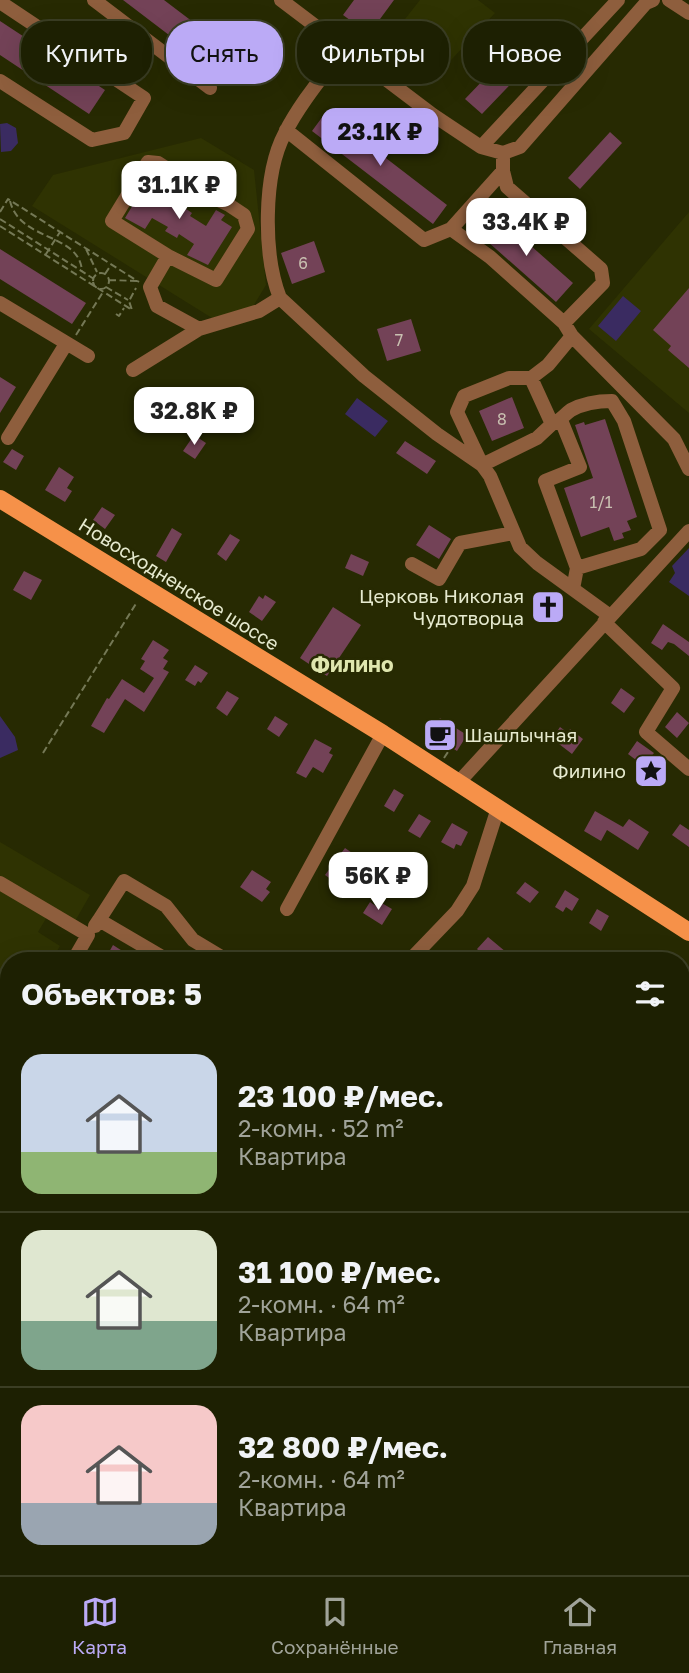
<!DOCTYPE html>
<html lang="ru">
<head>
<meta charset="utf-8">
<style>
	body { margin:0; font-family:"Golos Text",sans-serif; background:#25280c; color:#f1f3f6; height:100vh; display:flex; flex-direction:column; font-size:26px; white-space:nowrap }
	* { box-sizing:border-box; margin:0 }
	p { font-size:23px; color:#a0a399 }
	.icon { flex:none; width:38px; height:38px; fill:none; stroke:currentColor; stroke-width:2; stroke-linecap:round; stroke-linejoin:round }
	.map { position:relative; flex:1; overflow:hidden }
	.sheet { position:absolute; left:0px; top:952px; width:690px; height:623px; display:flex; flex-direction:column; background:#1d2002; border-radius:28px 28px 0 0; box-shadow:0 7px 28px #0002,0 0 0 2px #3b3e24 }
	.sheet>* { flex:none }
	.banner { position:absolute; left:21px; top:21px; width:648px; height:63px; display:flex; gap:14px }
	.price { position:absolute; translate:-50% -60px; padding:0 16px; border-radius:14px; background:#fff; color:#222; font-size:23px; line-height:46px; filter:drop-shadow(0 2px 4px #0008) }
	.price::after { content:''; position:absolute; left:50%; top:42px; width:21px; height:16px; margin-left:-10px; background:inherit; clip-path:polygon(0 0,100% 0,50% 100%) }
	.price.selected { background:#bbaaf6; color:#111 }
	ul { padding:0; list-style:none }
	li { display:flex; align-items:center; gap:21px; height:175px; padding:0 21px }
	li+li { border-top:2px solid #3b3e24 }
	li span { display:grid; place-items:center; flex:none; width:196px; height:140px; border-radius:21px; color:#555 }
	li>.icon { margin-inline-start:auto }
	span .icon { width:84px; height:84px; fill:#fffc; stroke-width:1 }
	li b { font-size:30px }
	h2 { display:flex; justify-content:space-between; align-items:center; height:84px; padding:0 21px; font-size:30px }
	.chip { padding:0 24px; border-radius:28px; background:#1d2002; box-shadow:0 7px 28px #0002,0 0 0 2px #3b3e24; font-size:24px; line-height:63px }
	.chip.selected { background:#bbaaf6; color:#111 }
	.dock { display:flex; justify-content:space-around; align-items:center; height:98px; border-top:2px solid #3b3e24; background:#1d2002; font-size:19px; color:#a0a399 }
	.dock a { display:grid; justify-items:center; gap:4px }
	.dock .selected { color:#bbaaf6 }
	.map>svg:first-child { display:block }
	.built { fill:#2f3302 }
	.green { fill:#3a2b61 }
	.water { fill:#1e6b90 }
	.building { fill:#734257 }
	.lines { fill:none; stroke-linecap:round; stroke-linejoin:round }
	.path { stroke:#747855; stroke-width:2; stroke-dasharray:7 3.5; stroke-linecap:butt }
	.minor { stroke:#8e5e3d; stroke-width:14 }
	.major { stroke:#f69149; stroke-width:18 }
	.rail-casing { stroke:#d1d5b8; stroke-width:6 }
	.rail { stroke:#272a02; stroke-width:3.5; stroke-dasharray:10; stroke-linecap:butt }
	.labels { text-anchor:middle; stroke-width:5; stroke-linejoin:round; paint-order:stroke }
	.number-label { font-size:16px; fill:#c9c0b1 }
	.street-label { font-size:19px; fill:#e6eacf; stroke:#272a02 }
	.poi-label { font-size:19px; fill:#e6eacf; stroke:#272a02; text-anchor:end }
	.neighbourhood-label { font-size:21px; font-weight:bold; fill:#dfe6ae; stroke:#272a02 }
</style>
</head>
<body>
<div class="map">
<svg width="689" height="1575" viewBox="0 0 689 1575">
	<rect width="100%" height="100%" fill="#272a02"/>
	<path class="built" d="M 420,0 L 478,0 L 495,13 L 438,74 L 390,38 Z
		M 201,138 L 254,170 L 266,285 L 252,308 L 212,318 L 32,206 L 53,175 Z
		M 689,212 L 689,413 L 589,329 Z
		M 0,842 L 90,895 L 74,923 L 51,910 L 38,932 L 60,946 L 51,961 L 9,961 L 9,1033 L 0,1047 Z"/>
	<path class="green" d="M 7,123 L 16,128 L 18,143 L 11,151 L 1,152 L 0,124 Z
		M 623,296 L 641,311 L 616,341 L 598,326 Z
		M 357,398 L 388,421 L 375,437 L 345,414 Z
		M 689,548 L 689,596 L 669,582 L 675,573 L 672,566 Z
		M 0,716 L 15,737 L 18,750 L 0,758 Z
		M 689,1136 L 689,1482 L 681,1478 L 681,1139 Z
		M 0,1168 L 9,1173 L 9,1331 L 0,1326 Z
		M 0,1434 L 9,1439 L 9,1566 L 215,1566 L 224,1575 L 0,1575 Z
		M 404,1566 L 524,1566 L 528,1575 L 418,1575 Z
		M 594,1566 L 663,1566 L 682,1575 L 600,1575 Z"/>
	<path class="water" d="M 524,1566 L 594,1566 L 600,1575 L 528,1575 Z"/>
	<path class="building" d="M 123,0 L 164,0 L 247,63 L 232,83 Z
		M 354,0 L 394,0 L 369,34 L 343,15 Z
		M 0,21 L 105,90 L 89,114 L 0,55 Z
		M 529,32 L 545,48 L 482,114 L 465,99 Z
		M 326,112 L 447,205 L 433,224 L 312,131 Z
		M 610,132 L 622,143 L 580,189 L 568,178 Z
		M 153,172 L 162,177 L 159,182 L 170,189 L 163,199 L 180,209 L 182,206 L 192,213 L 190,216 L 206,226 L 216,210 L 225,215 L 221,220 L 232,227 L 208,265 L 187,255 L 194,244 L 179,234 L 177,238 L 165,231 L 168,227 L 152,218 L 145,229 L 125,218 Z
		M 496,215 L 573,283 L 556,302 L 479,234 Z
		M 314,241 L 325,272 L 292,284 L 281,253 Z
		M 0,249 L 86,303 L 72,324 L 0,279 Z
		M 689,288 L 689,368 L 668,350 L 671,346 L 653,330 Z
		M 411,319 L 421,351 L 387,361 L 377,329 Z
		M 0,377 L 16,387 L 0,413 Z
		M 512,397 L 524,428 L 492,441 L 479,411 Z
		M 605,419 L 637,517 L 627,521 L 631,530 L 622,533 L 624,538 L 614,541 L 609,527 L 581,537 L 564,488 L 593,478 L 575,425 L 584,422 L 585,425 Z
		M 194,435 L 206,443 L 195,459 L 183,451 Z
		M 405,441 L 436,461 L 427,474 L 396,453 Z
		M 12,449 L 24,456 L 16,470 L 3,462 Z
		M 59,467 L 74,477 L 67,488 L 72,491 L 65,502 L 45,490 Z
		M 102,507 L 115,515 L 105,529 L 93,520 Z
		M 429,525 L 451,539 L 439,559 L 416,545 Z
		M 172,528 L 182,534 L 166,562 L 156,556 Z
		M 230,534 L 240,540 L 226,561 L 217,554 Z
		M 351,554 L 369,562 L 363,576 L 345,568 Z
		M 24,571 L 42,580 L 31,600 L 13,590 Z
		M 265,595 L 276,602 L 262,621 L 249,612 L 259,596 L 263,599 Z
		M 558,599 L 560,612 L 538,615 L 537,602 Z
		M 333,607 L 361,625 L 327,676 L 300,658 Z
		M 663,624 L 689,642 L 689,656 L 674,644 L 668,642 L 662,650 L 651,643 Z
		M 153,640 L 169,650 L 163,658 L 168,661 L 163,669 L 169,672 L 144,712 L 125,699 L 104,733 L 91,726 L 107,698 L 109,699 L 122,679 L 144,693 L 154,678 L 140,669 L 145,661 L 141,659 Z
		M 195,665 L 208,673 L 201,683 L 198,681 L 195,686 L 185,680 Z
		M 621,688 L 635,698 L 624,713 L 611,703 Z
		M 227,691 L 239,698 L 227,716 L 216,708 Z
		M 677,712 L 689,723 L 677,738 L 665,727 Z
		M 275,716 L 288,724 L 279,737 L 267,729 Z
		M 440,718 L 467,735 L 457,751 L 430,734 Z
		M 560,727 L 568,733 L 570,729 L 583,739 L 572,754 L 559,744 L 561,741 L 554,736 Z
		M 315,739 L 332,748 L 329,753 L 333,755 L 323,773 L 313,767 L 306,778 L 296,773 Z
		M 637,741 L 654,753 L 644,766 L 628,754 Z
		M 394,789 L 404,795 L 394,812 L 384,806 Z
		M 595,811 L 623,827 L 629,819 L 649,832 L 638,850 L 607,830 L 601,841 L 584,831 Z
		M 419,814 L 431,821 L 420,838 L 408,831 Z
		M 452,823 L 468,832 L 461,846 L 456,844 L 454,849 L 441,842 Z
		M 680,824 L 689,830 L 689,847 L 672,835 Z
		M 345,848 L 355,855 L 345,868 L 349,872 L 339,885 L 325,875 Z
		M 252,870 L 271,882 L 266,889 L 270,892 L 262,902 L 240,887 Z
		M 525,882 L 539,892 L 530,903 L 516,893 Z
		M 565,890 L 579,899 L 572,911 L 566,907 L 563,912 L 555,907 Z
		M 370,902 L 377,907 L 380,902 L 392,909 L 382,925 L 363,913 Z
		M 597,909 L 609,916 L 601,931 L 589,923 Z
		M 488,937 L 506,952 L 499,961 L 477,961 L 482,954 L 477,949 Z
		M 113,945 L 138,961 L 104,961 Z"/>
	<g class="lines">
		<path class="path" d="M 10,201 C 20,242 79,232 82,271
			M 0,212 L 8,199 L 139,282
			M 0,219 L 94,279
			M 0,226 L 132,310 L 129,301 L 136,288
			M 86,249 L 97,272
			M 46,254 L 60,232
			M93 281a8 8 0 1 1 16 0a8 8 0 1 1-16 0Z
			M 105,274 L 111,265
			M 109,280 L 137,281
			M 106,287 L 128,300
			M 116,314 L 119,316 L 124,308
			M 76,335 L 103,292
			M 43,753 L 137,602
			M 444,758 L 448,752
			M 681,1099 L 689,1095
			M 0,1425 L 9,1430"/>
		<path class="minor" d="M 94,0 L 210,88
			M 281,0 L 433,115 L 481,147 L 503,153 L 520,147 L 646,3 L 653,0
			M 669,0 L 689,13
			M 0,2 L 144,98 L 124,133 L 92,140 L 0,81
			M 344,48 C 324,75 300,103 285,133 C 263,174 263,255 280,298 L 364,376 L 437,434 L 482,465 L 490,476 L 520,547 L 537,563 L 610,616
			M 286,130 L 424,240 L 451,229 L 503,171 L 503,153
			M 481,147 L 618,0
			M 503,171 L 507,187 L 601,269 L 603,283 L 564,323
			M 451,229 L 490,257 L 564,323 L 572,336 L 674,439 L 689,469
			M 168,256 L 112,221 L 148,162 L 158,163 L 208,195 L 229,205 L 244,215 L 248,229 L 216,280 L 168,256 L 150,287 L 157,306 L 199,329 L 259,311 L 280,298
			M 0,303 L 88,356
			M 572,336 L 548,365 L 531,378 L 552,424 C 560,421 564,415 571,410 C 584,403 599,401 612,401 L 624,421 L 660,530 L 641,549 L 577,568 L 573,589
			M 133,370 L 199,329
			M 531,378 L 509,378 L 464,396 L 457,412 L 482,465 L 537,438 L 552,424
			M 561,420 L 580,467 L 545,481 L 577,568
			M 8,438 L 66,344
			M 412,564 L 439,579 L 460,543 L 513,533
			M 604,622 L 673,688 L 646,732 L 689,769
			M 458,783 L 689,531
			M 0,883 L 88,935 L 73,961
			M 287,909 L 383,734
			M 99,920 L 124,881 L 166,906 L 193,940 L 228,961
			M 95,926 L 99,920 L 169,961
			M 409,961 L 457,911 L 473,886 L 498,808
			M 0,1082 L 9,1067"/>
		<path class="major" d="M 0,499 L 383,734 L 689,932"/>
		<g class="rail-casing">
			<path id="rail" d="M 0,1356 L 9,1361
				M 0,1368 L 9,1373
				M 0,1392 L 9,1397
				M 290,1566 L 304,1575
				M 309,1566 L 324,1575
				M 329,1566 L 343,1575
				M 349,1566 L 364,1575"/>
		</g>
		<use href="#rail" class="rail"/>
	</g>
	<defs>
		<g id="church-square" transform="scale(1.75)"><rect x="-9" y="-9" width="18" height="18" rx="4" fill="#bbaaf6" stroke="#272a02"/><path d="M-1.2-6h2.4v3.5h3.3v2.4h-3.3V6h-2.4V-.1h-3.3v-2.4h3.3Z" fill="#111"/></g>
		<g id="cafe-square" transform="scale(1.75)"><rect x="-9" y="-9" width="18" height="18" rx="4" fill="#bbaaf6" stroke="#272a02"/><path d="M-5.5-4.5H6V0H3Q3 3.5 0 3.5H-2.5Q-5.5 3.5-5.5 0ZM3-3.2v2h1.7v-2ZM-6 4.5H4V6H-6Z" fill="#111"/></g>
		<g id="sight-square" transform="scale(1.75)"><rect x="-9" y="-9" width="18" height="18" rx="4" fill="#bbaaf6" stroke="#272a02"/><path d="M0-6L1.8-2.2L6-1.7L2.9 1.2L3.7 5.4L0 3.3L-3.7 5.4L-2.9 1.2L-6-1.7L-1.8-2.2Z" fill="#111"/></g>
	</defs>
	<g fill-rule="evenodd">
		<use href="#church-square" x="548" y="607"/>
		<use href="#cafe-square" x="440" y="735"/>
		<use href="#sight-square" x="651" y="771"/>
	</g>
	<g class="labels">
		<g class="number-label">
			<text x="303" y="269">6</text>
			<text x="399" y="346">7</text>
			<text x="502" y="425">8</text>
			<text x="601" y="508">1/1</text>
		</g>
		<g class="street-label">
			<text transform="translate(179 584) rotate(32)" y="7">Новосходненское шоссе</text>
		</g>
		<g class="poi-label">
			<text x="524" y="603">Церковь Николая<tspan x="524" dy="22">Чудотворца</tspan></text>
			<text x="464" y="742" text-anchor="start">Шашлычная</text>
			<text x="626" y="778">Филино</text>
		</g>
		<g class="neighbourhood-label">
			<text x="352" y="672">Филино</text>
		</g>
	</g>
</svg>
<b class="price selected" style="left:380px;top:168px">23.1K ₽</b>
<b class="price" style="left:179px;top:221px">31.1K ₽</b>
<b class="price" style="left:526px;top:258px">33.4K ₽</b>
<b class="price" style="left:194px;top:447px">32.8K ₽</b>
<b class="price" style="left:378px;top:912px">56K ₽</b>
<div class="banner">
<a class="chip">Купить</a>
<a class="chip selected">Снять</a>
<a class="chip">Фильтры</a>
<a class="chip">Новое</a>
</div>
<section class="sheet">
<h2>Объектов: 5<svg class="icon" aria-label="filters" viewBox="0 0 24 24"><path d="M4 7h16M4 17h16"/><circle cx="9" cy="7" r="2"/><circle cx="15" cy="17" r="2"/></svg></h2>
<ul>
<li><span style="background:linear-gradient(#c9d6e8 70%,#8fb573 0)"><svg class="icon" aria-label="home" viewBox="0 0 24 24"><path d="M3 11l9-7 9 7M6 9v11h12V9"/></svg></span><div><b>23 100 ₽/мес.</b><p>2-комн. · 52 m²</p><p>Квартира</p></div></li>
<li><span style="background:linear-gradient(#dfe7d0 65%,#7fa58c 0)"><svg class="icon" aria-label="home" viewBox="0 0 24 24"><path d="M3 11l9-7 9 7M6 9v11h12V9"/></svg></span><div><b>31 100 ₽/мес.</b><p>2-комн. · 64 m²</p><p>Квартира</p></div></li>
<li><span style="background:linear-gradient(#f6c9c9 70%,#9aa5b1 0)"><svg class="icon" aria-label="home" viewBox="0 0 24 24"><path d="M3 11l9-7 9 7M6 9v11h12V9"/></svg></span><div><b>32 800 ₽/мес.</b><p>2-комн. · 64 m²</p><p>Квартира</p></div></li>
</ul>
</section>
</div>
<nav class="dock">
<a class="selected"><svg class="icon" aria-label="map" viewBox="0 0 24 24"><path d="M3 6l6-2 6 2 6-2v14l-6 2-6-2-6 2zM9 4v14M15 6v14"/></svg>Карта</a>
<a><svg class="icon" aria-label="saved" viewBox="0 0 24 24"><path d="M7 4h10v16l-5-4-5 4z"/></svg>Сохранённые</a>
<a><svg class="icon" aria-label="home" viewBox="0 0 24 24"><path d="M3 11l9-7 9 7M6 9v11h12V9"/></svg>Главная</a>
</nav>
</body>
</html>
